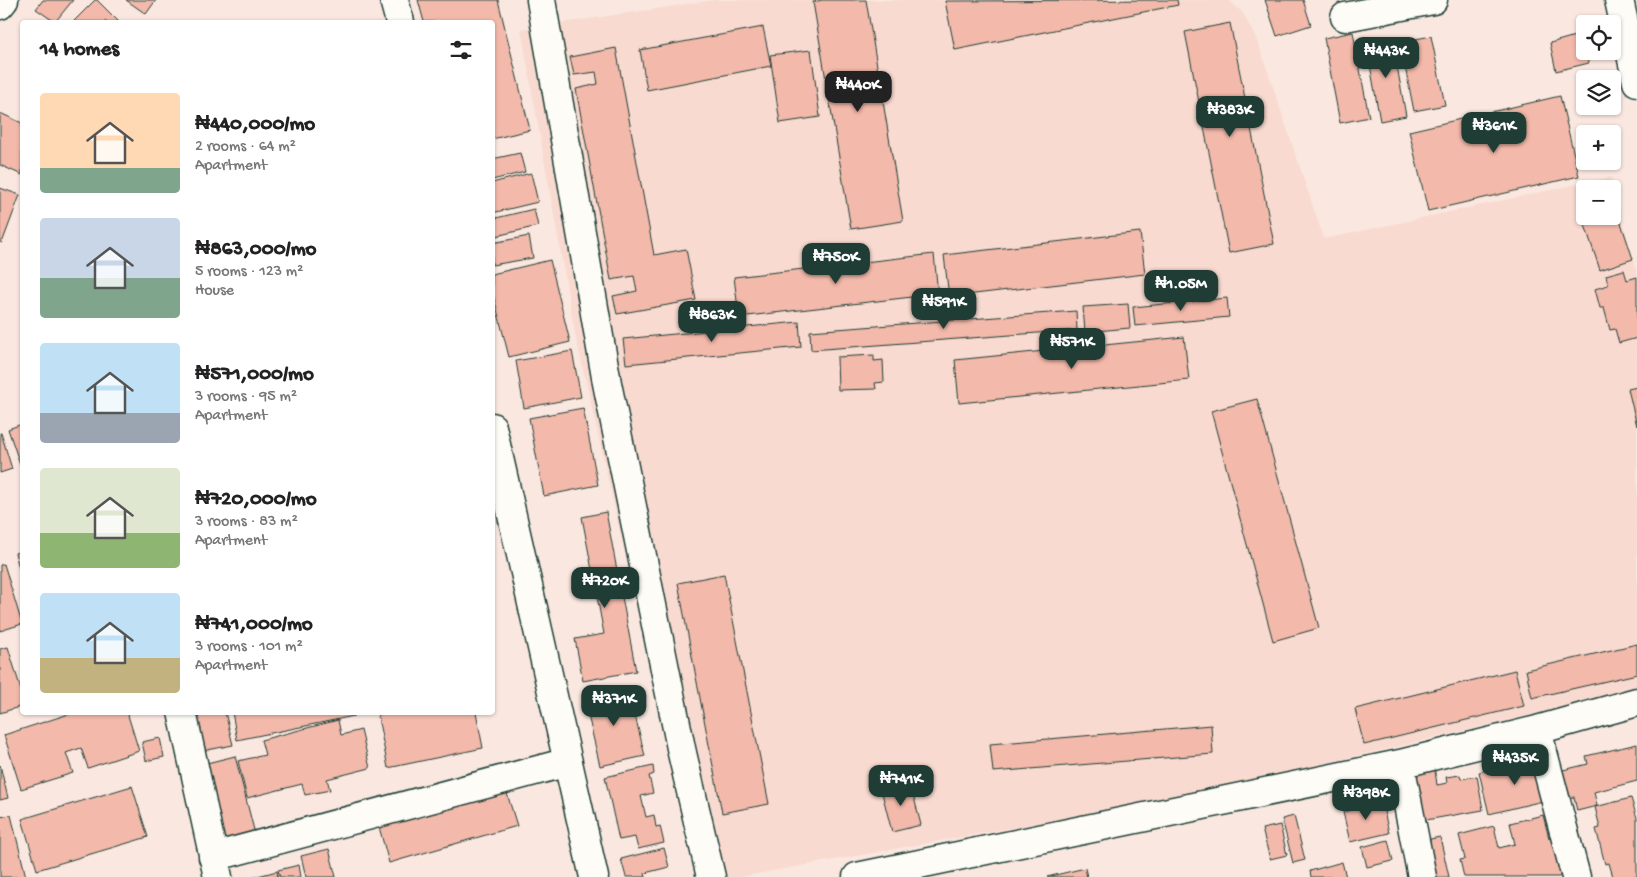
<!DOCTYPE html>
<html lang="en">
<head>
<meta charset="utf-8">
<style>
	body { margin:0; font-family:"Gochi Hand",sans-serif; background:#f6f6f6; color:#222; height:100vh; display:flex; flex-direction:column; font-size:19px; white-space:nowrap }
	* { box-sizing:border-box; margin:0 }
	p { font-size:16px; color:#767676 }
	.icon { flex:none; width:28px; height:28px; fill:none; stroke:currentColor; stroke-width:2; stroke-linecap:round; stroke-linejoin:round }
	.map { position:relative; flex:1; overflow:hidden }
	.side { position:absolute; left:20px; top:20px; width:475px; height:695px; display:flex; flex-direction:column; background:#fff; border-radius:5px; box-shadow:0 1px 4px #0004 }
	.side>* { flex:none }
	.fabs { position:absolute; left:1576px; top:15px; display:grid; gap:10px }
	.fabs a { display:grid; place-items:center; width:45px; height:45px; border-radius:5px; background:#fff; box-shadow:0 1px 4px #0004; font-size:25px }
	.price { position:absolute; translate:-50% -42px; padding:0 11px; border-radius:10px; background:#1f3d34; color:#fff; font-size:16px; line-height:32px; filter:drop-shadow(0 1px 2px #0008) }
	.price::after { content:''; position:absolute; left:50%; top:30px; width:15px; height:11px; margin-left:-8px; background:inherit; clip-path:polygon(0 0,100% 0,50% 100%) }
	.price.selected { background:#222; color:#fff }
	ul { padding:0; list-style:none }
	li { display:flex; align-items:center; gap:15px; height:125px; padding:0 20px }
	li span { display:grid; place-items:center; flex:none; width:140px; height:100px; border-radius:5px; color:#555 }
	li>.icon { margin-inline-start:auto }
	span .icon { width:60px; height:60px; fill:#fffc; stroke-width:1 }
	li b { font-size:21px }
	h2 { display:flex; justify-content:space-between; align-items:center; height:60px; padding:0 20px; font-size:21px }
	.map>svg:first-child { display:block }
	.built { fill:#f8dad0; fill-rule:evenodd }
	.building { fill:#f3b9aa; stroke:#1f3d34 }
	.lines { fill:none; stroke-linecap:round; stroke-linejoin:round }
	.minor-casing { stroke:#1f3d34; stroke-width:31 }
	.minor { stroke:#fdfcf7; stroke-width:28 }
</style>
</head>
<body>
<div class="map">
<svg width="1637" height="877" viewBox="0 0 1637 877">
	<rect width="100%" height="100%" fill="#fae8e0"/>
	<filter id="ink" filterUnits="userSpaceOnUse"><feTurbulence type="fractalNoise" baseFrequency=".02" numOctaves="2"/><feDisplacementMap in="SourceGraphic" scale="10" xChannelSelector="R" yChannelSelector="G"/><feConvolveMatrix kernelMatrix="1 2 1 2 8 2 1 2 1" color-interpolation-filters="sRGB"/></filter>
	<g filter="url(#ink)">
		<path class="built" d="M 714,0 L 1229,0 L 1243,13 L 1258,42 L 1324,239 L 1611,177 L 1637,272 L 1637,690 L 1188,796 L 740,877 L 716,877 L 691,844 L 575,334 L 521,29 ZM 1585,189 L 1612,189 L 1612,216 L 1585,216 Z"/>
		<path class="building" d="M 43,0 L 73,0 L 55,22 L 36,9 Z
			M 95,0 L 97,0 L 119,22 L 73,22 Z
			M 126,0 L 156,0 L 146,14 Z
			M 418,0 L 498,0 L 530,130 L 492,139 L 492,22 L 424,22 Z
			M 822,0 L 866,0 L 903,221 L 851,229 L 813,2 Z
			M 1177,0 L 1178,5 L 955,50 L 945,1 Z
			M 1265,0 L 1303,0 L 1311,25 L 1277,36 Z
			M 1230,23 L 1274,244 L 1229,253 L 1185,32 Z
			M 763,27 L 771,66 L 647,90 L 640,50 Z
			M 1353,32 L 1369,117 L 1340,123 L 1324,38 Z
			M 1582,34 L 1585,51 L 1587,51 L 1589,63 L 1556,71 L 1550,43 Z
			M 1431,36 L 1445,105 L 1414,111 L 1400,42 Z
			M 1392,38 L 1406,116 L 1380,121 L 1366,42 Z
			M 616,48 L 654,255 L 686,249 L 696,300 L 617,314 L 613,296 L 637,291 L 634,276 L 611,280 L 576,89 L 598,84 L 596,72 L 574,75 L 570,57 Z
			M 811,50 L 820,117 L 780,123 L 770,55 Z
			M 1560,96 L 1579,176 L 1428,211 L 1409,131 Z
			M 0,113 L 22,123 L 22,175 L 0,165 Z
			M 520,153 L 525,172 L 492,180 L 492,159 Z
			M 531,173 L 538,202 L 492,213 L 492,183 Z
			M 0,188 L 20,195 L 2,243 L 0,242 Z
			M 1613,199 L 1633,259 L 1600,270 L 1580,210 L 1585,209 L 1585,216 L 1612,216 Z
			M 534,209 L 538,226 L 492,237 L 492,219 Z
			M 1140,232 L 1145,274 L 949,297 L 944,255 Z
			M 529,236 L 533,258 L 492,265 L 492,243 Z
			M 934,254 L 938,294 L 739,317 L 734,277 Z
			M 550,260 L 570,342 L 509,357 L 492,290 L 492,274 Z
			M 1624,270 L 1627,280 L 1637,277 L 1637,338 L 1619,343 L 1615,329 L 1610,330 L 1604,308 L 1600,308 L 1595,289 L 1608,285 L 1606,275 Z
			M 1227,298 L 1229,317 L 1135,326 L 1133,307 Z
			M 1128,304 L 1130,328 L 1085,332 L 1083,307 Z
			M 1076,311 L 1077,330 L 811,350 L 810,331 Z
			M 799,322 L 801,347 L 626,364 L 623,339 Z
			M 1184,337 L 1189,380 L 959,403 L 955,360 Z
			M 572,351 L 581,397 L 524,408 L 516,361 Z
			M 874,355 L 874,361 L 883,360 L 884,382 L 875,383 L 876,389 L 838,390 L 837,357 Z
			M 1637,387 L 1637,426 L 1628,389 Z
			M 1257,399 L 1319,628 L 1273,641 L 1211,411 Z
			M 583,408 L 598,485 L 544,496 L 529,418 Z
			M 22,424 L 22,467 L 21,467 L 8,429 Z
			M 0,433 L 1,433 L 12,469 L 0,473 Z
			M 606,512 L 636,671 L 583,681 L 575,639 L 604,634 L 582,517 Z
			M 22,551 L 22,579 L 15,553 Z
			M 4,564 L 22,624 L 0,631 L 0,565 Z
			M 724,574 L 769,804 L 722,813 L 678,583 Z
			M 1637,644 L 1637,674 L 1532,698 L 1526,670 Z
			M 8,647 L 22,693 L 22,706 L 0,713 L 0,649 Z
			M 1515,670 L 1524,706 L 1364,745 L 1355,709 Z
			M 628,687 L 645,756 L 600,766 L 584,698 Z
			M 75,712 L 127,712 L 139,751 L 88,768 L 81,748 L 66,753 L 73,773 L 21,789 L 4,735 Z
			M 195,712 L 225,712 L 233,745 L 202,751 Z
			M 232,712 L 353,712 L 354,716 L 237,740 Z
			M 377,712 L 476,712 L 483,748 L 388,768 Z
			M 338,720 L 341,735 L 361,730 L 370,768 L 327,779 L 330,790 L 305,795 L 302,784 L 247,798 L 238,761 L 265,755 L 261,740 Z
			M 1211,725 L 1213,754 L 993,772 L 990,744 Z
			M 160,738 L 164,757 L 146,761 L 142,742 Z
			M 1637,744 L 1637,781 L 1594,792 L 1597,806 L 1577,811 L 1574,797 L 1566,798 L 1559,771 L 1588,764 L 1586,756 Z
			M 235,756 L 255,834 L 220,843 L 199,765 Z
			M 1541,757 L 1551,799 L 1489,814 L 1479,772 Z
			M 0,765 L 8,798 L 0,800 Z
			M 653,766 L 654,774 L 649,776 L 653,793 L 641,796 L 646,817 L 654,815 L 656,827 L 660,826 L 664,843 L 638,849 L 635,837 L 619,840 L 605,777 Z
			M 1435,770 L 1437,785 L 1447,783 L 1446,777 L 1460,775 L 1461,779 L 1477,776 L 1483,810 L 1409,823 L 1409,774 Z
			M 910,782 L 921,825 L 892,832 L 881,789 Z
			M 132,786 L 148,837 L 37,870 L 22,819 Z
			M 506,790 L 517,826 L 389,863 L 379,827 Z
			M 1381,798 L 1389,833 L 1350,842 L 1343,812 L 1366,806 L 1366,802 Z
			M 1631,798 L 1637,818 L 1637,877 L 1613,877 L 1609,863 L 1605,864 L 1596,829 L 1600,828 L 1595,807 Z
			M 11,815 L 26,877 L 0,877 L 0,817 Z
			M 1543,815 L 1549,838 L 1553,837 L 1563,876 L 1558,877 L 1464,877 L 1460,860 L 1465,859 L 1459,835 L 1494,826 L 1499,848 L 1515,844 L 1510,823 Z
			M 1294,816 L 1305,860 L 1293,863 L 1282,819 Z
			M 1280,825 L 1287,855 L 1270,859 L 1262,829 Z
			M 1440,837 L 1449,877 L 1424,877 L 1407,844 Z
			M 1388,840 L 1393,861 L 1367,867 L 1362,847 Z
			M 664,848 L 669,867 L 645,873 L 646,877 L 626,877 L 621,859 Z
			M 329,849 L 336,877 L 306,877 L 301,856 Z
			M 1342,862 L 1346,877 L 1311,877 L 1310,871 Z
			M 299,865 L 301,877 L 280,877 L 278,870 Z
			M 1085,868 L 1087,877 L 1047,877 Z
			M 277,871 L 278,877 L 254,877 Z"/>
		<g class="lines">
			<g class="minor-casing">
				<path id="minor" d="M 394,0 L 400,22
					M 541,0 L 607,383 L 682,753 L 711,877
					M 1619,0 L 1637,82
					M 0,5 L 4,0
					M 1345,17 L 1433,0
					M 492,427 L 594,877
					M 182,712 L 218,877
					M 1537,730 L 1576,877
					M 1400,764 L 1422,877
					M 213,857 L 568,762
					M 857,877 L 1400,764 L 1537,730 L 1637,702"/>
			</g>
			<use href="#minor" class="minor"/>
		</g>
	</g>
</svg>
<div class="fabs">
<a><svg class="icon" aria-label="locate" viewBox="0 0 24 24"><circle cx="12" cy="12" r="6"/><path d="M12 2v4M12 18v4M2 12h4M18 12h4"/></svg></a>
<a><svg class="icon" aria-label="layers" viewBox="0 0 24 24"><path d="M12 4l9 5-9 5-9-5zM3 14l9 5 9-5"/></svg></a>
<a>+</a>
<a>−</a>
</div>
<b class="price" style="left:1386px;top:79px">₦443K</b>
<b class="price selected" style="left:858px;top:113px">₦440K</b>
<b class="price" style="left:1230px;top:138px">₦383K</b>
<b class="price" style="left:1494px;top:154px">₦361K</b>
<b class="price" style="left:836px;top:285px">₦750K</b>
<b class="price" style="left:1181px;top:312px">₦1.05M</b>
<b class="price" style="left:944px;top:330px">₦591K</b>
<b class="price" style="left:712px;top:343px">₦863K</b>
<b class="price" style="left:1072px;top:370px">₦571K</b>
<b class="price" style="left:605px;top:609px">₦720K</b>
<b class="price" style="left:614px;top:727px">₦371K</b>
<b class="price" style="left:1515px;top:786px">₦435K</b>
<b class="price" style="left:901px;top:807px">₦741K</b>
<b class="price" style="left:1366px;top:821px">₦398K</b>
<section class="side">
<h2>14 homes<svg class="icon" aria-label="filters" viewBox="0 0 24 24"><path d="M4 7h16M4 17h16"/><circle cx="9" cy="7" r="2"/><circle cx="15" cy="17" r="2"/></svg></h2>
<ul>
<li><span style="background:linear-gradient(#ffd9b3 75%,#7fa58c 0)"><svg class="icon" aria-label="home" viewBox="0 0 24 24"><path d="M3 11l9-7 9 7M6 9v11h12V9"/></svg></span><div><b>₦440,000/mo</b><p>2 rooms · 64 m²</p><p>Apartment</p></div></li>
<li><span style="background:linear-gradient(#c9d6e8 60%,#7fa58c 0)"><svg class="icon" aria-label="home" viewBox="0 0 24 24"><path d="M3 11l9-7 9 7M6 9v11h12V9"/></svg></span><div><b>₦863,000/mo</b><p>5 rooms · 123 m²</p><p>House</p></div></li>
<li><span style="background:linear-gradient(#bfe0f5 70%,#9aa5b1 0)"><svg class="icon" aria-label="home" viewBox="0 0 24 24"><path d="M3 11l9-7 9 7M6 9v11h12V9"/></svg></span><div><b>₦571,000/mo</b><p>3 rooms · 95 m²</p><p>Apartment</p></div></li>
<li><span style="background:linear-gradient(#dfe7d0 65%,#8fb573 0)"><svg class="icon" aria-label="home" viewBox="0 0 24 24"><path d="M3 11l9-7 9 7M6 9v11h12V9"/></svg></span><div><b>₦720,000/mo</b><p>3 rooms · 83 m²</p><p>Apartment</p></div></li>
<li><span style="background:linear-gradient(#bfe0f5 65%,#c2b280 0)"><svg class="icon" aria-label="home" viewBox="0 0 24 24"><path d="M3 11l9-7 9 7M6 9v11h12V9"/></svg></span><div><b>₦741,000/mo</b><p>3 rooms · 101 m²</p><p>Apartment</p></div></li>
</ul>
</section>
</div>
</body>
</html>
